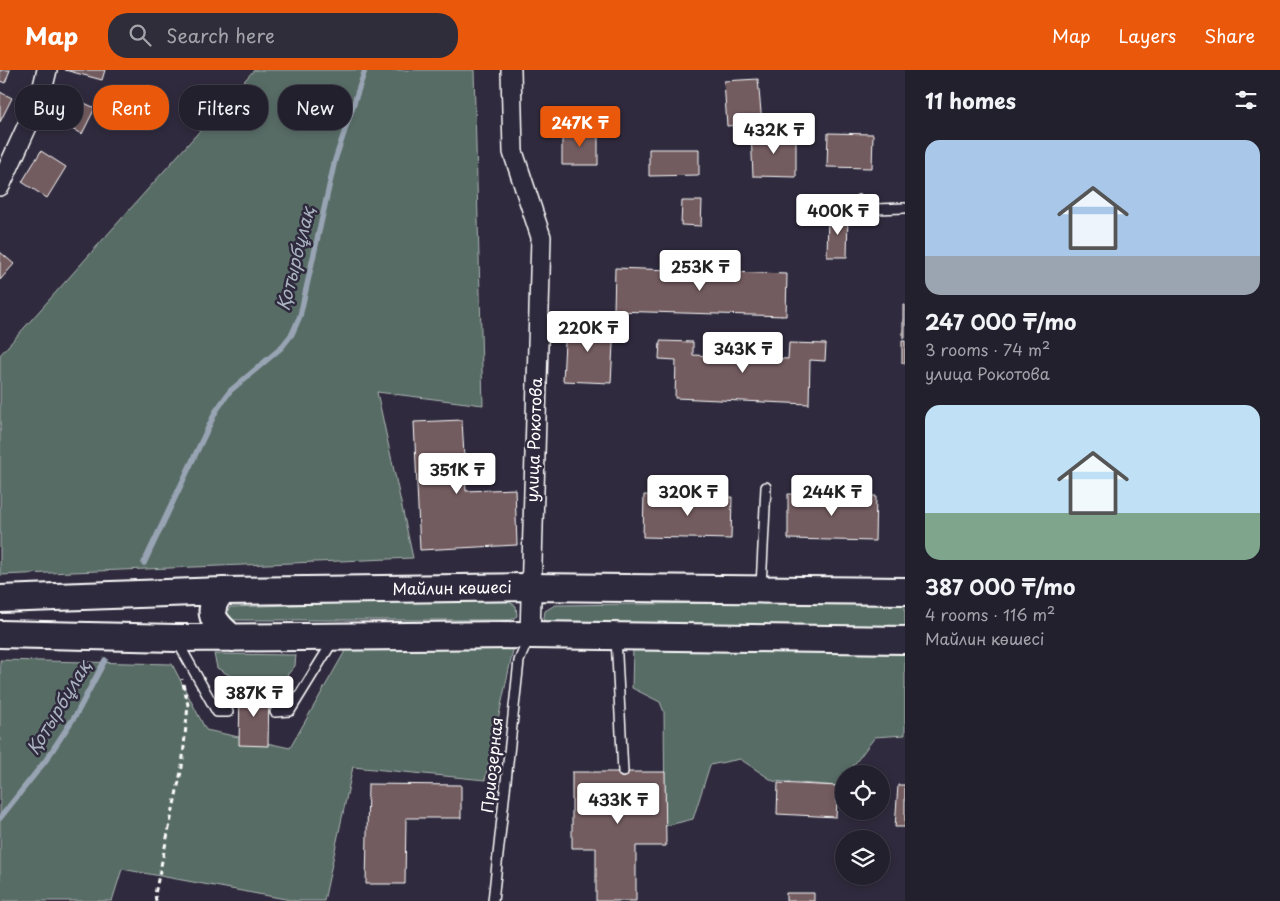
<!DOCTYPE html>
<html lang="en">
<head>
<meta charset="utf-8">
<style>
	body { margin:0; font-family:"Playpen Sans",sans-serif; background:#2f2d3a; color:#f1f3f6; height:100vh; display:flex; flex-direction:column; font-size:19px; white-space:nowrap }
	* { box-sizing:border-box; margin:0 }
	p { font-size:16px; color:#a3a3aa }
	.icon { flex:none; width:28px; height:28px; fill:none; stroke:currentColor; stroke-width:2; stroke-linecap:round; stroke-linejoin:round }
	.map { position:relative; flex:1; overflow:hidden }
	.sheet { display:flex; flex-direction:column; background:#23202e; width:375px }
	.sheet>* { flex:none }
	.banner { position:absolute; left:15px; top:15px; width:475px; height:45px; display:flex; gap:10px }
	.buttons { position:absolute; left:835px; top:695px; display:grid; gap:10px }
	.buttons a { display:grid; place-items:center; width:55px; height:55px; border-radius:50%; background:#23202e; box-shadow:0 2px 8px #0003,0 0 0 1px #403e4a; font-size:25px }
	.price { position:absolute; translate:-50% -42px; padding:0 11px; border-radius:5px; background:#fff; color:#222; font-size:16px; line-height:32px; filter:drop-shadow(0 1px 2px #0008) }
	.price::after { content:''; position:absolute; left:50%; top:30px; width:15px; height:11px; margin-left:-8px; background:inherit; clip-path:polygon(0 0,100% 0,50% 100%) }
	.price.selected { background:#ea580c; color:#fff }
	ul { padding:0; list-style:none }
	li { display:grid; align-content:center; gap:10px; height:265px; padding:0 20px }
	li span { display:grid; place-items:center; height:155px; border-radius:15px; color:#555 }
	li>.icon { margin-inline-start:auto }
	span .icon { width:90px; height:90px; fill:#fffc; stroke-width:1 }
	li b { font-size:21px }
	h2 { display:flex; justify-content:space-between; align-items:center; height:60px; padding:0 20px; font-size:21px }
	.chip { padding:0 18px; border-radius:20px; background:#23202e; box-shadow:0 2px 8px #0003,0 0 0 1px #403e4a; font-size:18px; line-height:45px }
	.chip.selected { background:#ea580c; color:#fff }
	header { display:flex; align-items:center; gap:30px; box-sizing:border-box; height:70px; padding:0 25px; background:#ea580c; color:#fff }
	header strong { font-size:24px }
	nav { display:flex; gap:28px; margin-inline-start:auto; font-size:18px }
	.search { width:350px; height:45px; background:#2f2d3a; display:flex; align-items:center; gap:12px; box-sizing:border-box; padding:0 18px; border-radius:20px; color:#a3a3aa; font-size:19px }
	main { display:flex; flex:1; min-height:0 }
	.map>svg:first-child { display:block }
	.green { fill:#586c66; stroke:#acb6b2 }
	.lines { fill:none; stroke-linecap:round; stroke-linejoin:round }
	.stream { stroke:#98a4b3; stroke-width:5.5 }
	.building { fill:#735c61; stroke:#fff }
	.service-casing { stroke:#fff; stroke-width:12 }
	.minor-casing { stroke:#fff; stroke-width:22 }
	.secondary-casing { stroke:#fff; stroke-width:30 }
	.path { stroke:#fff; stroke-width:3; stroke-dasharray:5 4; stroke-linecap:butt }
	.service { stroke:#2f2a3d; stroke-width:9 }
	.minor { stroke:#2f2a3d; stroke-width:19 }
	.secondary { stroke:#2f2a3d; stroke-width:26 }
	.labels { text-anchor:middle; stroke-width:5; stroke-linejoin:round; paint-order:stroke }
	.street-label { font-size:16px; fill:#fff; stroke:#2f2a3d }
	.water-label { font-size:18px; font-style:italic; fill:#aab3c0; stroke:#2f2a3d }
</style>
</head>
<body>
<header>
<strong>Map</strong>
<div class="search"><svg class="icon" aria-label="search" viewBox="0 0 24 24"><circle cx="10" cy="10" r="6"/><path d="M15 15l6 6"/></svg>Search here</div>
<nav><a>Map</a><a>Layers</a><a>Share</a></nav>
</header>
<main>
<div class="map">
<svg width="905" height="831" viewBox="0 0 905 831">
	<rect width="100%" height="100%" fill="#2f2a3d"/>
	<filter id="ink" filterUnits="userSpaceOnUse"><feTurbulence type="fractalNoise" baseFrequency=".02" numOctaves="2"/><feDisplacementMap in="SourceGraphic" scale="10" xChannelSelector="R" yChannelSelector="G"/><feConvolveMatrix kernelMatrix="1 2 1 2 8 2 1 2 1" color-interpolation-filters="sRGB"/></filter>
	<g filter="url(#ink)">
		<path class="green" d="M 254,0 L 474,0 L 483,335 L 377,322 L 413,488 L 0,505 L 0,285 Z
			M 502,528 L 516,536 L 517,546 L 511,550 L 231,550 L 227,543 L 230,537 Z
			M 905,531 L 905,565 L 543,554 L 545,541 L 555,535 Z
			M 349,574 L 514,576 L 485,710 L 353,697 L 324,831 L 296,831 L 122,799 L 112,831 L 0,831 L 0,590 L 172,594 L 206,660 L 290,678 Z
			M 633,576 L 905,582 L 905,665 L 875,667 L 847,704 L 844,704 L 844,708 L 838,716 L 773,711 L 740,689 L 710,695 L 693,749 L 665,756 L 664,642 L 660,632 L 632,618 Z
			M 214,584 L 296,585 L 295,596 L 281,612 L 234,608 L 217,598 Z"/>
		<g class="lines">
			<path class="stream" d="M 144,493 L 216,341 L 230,321 L 281,278 L 292,264 L 300,246 L 335,90 L 365,0
				M 0,748 L 46,690 L 77,643 L 105,590"/>
		</g>
		<path class="building" d="M 0,0 L 10,0 L 5,13 L 0,11 Z
			M 65,0 L 105,0 L 102,10 Z
			M 758,9 L 762,53 L 727,56 L 724,11 Z
			M 0,22 L 12,28 L 0,52 Z
			M 61,22 L 95,38 L 82,64 L 48,48 Z
			M 562,60 L 598,60 L 598,95 L 562,95 Z
			M 751,63 L 796,65 L 796,107 L 753,106 Z
			M 828,63 L 873,64 L 872,98 L 827,97 Z
			M 649,79 L 699,79 L 699,105 L 649,106 Z
			M 41,81 L 66,97 L 47,128 L 22,112 Z
			M 682,131 L 702,131 L 701,156 L 681,155 Z
			M 828,145 L 848,145 L 847,187 L 827,187 Z
			M 0,182 L 14,194 L 0,210 Z
			M 615,198 L 787,204 L 786,246 L 614,241 Z
			M 903,235 L 905,235 L 905,268 L 903,268 Z
			M 566,252 L 614,255 L 611,313 L 563,311 Z
			M 660,271 L 693,272 L 693,285 L 733,287 L 733,283 L 750,283 L 750,287 L 788,289 L 789,273 L 826,274 L 825,291 L 810,290 L 809,334 L 675,328 L 676,290 L 659,289 Z
			M 902,271 L 905,271 L 905,293 L 902,293 Z
			M 462,350 L 466,421 L 515,419 L 517,475 L 420,480 L 414,352 Z
			M 788,424 L 876,426 L 875,471 L 788,469 Z
			M 644,425 L 732,427 L 731,469 L 643,467 Z
			M 240,619 L 269,620 L 268,676 L 239,675 Z
			M 572,702 L 665,702 L 666,776 L 636,776 L 636,831 L 596,831 L 596,778 L 572,778 Z
			M 778,713 L 838,716 L 836,747 L 777,744 Z
			M 368,714 L 461,715 L 461,748 L 406,748 L 405,814 L 366,814 Z
			M 898,715 L 905,715 L 905,757 L 895,757 Z
			M 786,823 L 814,823 L 814,831 L 786,831 Z"/>
		<g class="lines">
			<g class="service-casing">
				<path id="service" d="M 859,130 L 875,139 L 905,138
					M 761,517 L 766,417
					M 616,567 L 623,702
					M 177,571 L 217,642 L 228,642
					M 275,642 L 290,641 L 333,571
					M 493,831 L 519,591 L 529,567"/>
			</g>
			<g class="minor-casing">
				<path id="minor" d="M 511,0 L 513,82 L 541,167 L 530,565
					M 0,116 L 40,28 L 47,0"/>
			</g>
			<g class="secondary-casing">
				<path id="secondary" d="M 222,521 C 204,542 214,553 232,568
					M 0,529 L 222,521 L 530,517 L 905,521
					M 0,564 L 176,568 L 530,565 L 905,570"/>
			</g>
			<path class="path" d="M 156,831 L 155,824 L 182,697 L 188,635 L 182,609"/>
			<use href="#service" class="service"/>
			<use href="#minor" class="minor"/>
			<use href="#secondary" class="secondary"/>
		</g>
	</g>
	<g class="labels">
		<g class="street-label">
			<text transform="translate(534 370) rotate(-88)" y="6">улица Рокотова</text>
			<text transform="translate(452 518) rotate(-1)" y="6">Майлин көшесі</text>
			<text transform="translate(492 695) rotate(-84)" y="6">Приозерная</text>
		</g>
		<g class="water-label">
			<text transform="translate(296 189) rotate(-76)" y="6">Қотырбұлақ</text>
			<text transform="translate(59 638) rotate(-59)" y="6">Қотырбұлақ</text>
		</g>
	</g>
</svg>
<div class="buttons">
<a><svg class="icon" aria-label="locate" viewBox="0 0 24 24"><circle cx="12" cy="12" r="6"/><path d="M12 2v4M12 18v4M2 12h4M18 12h4"/></svg></a>
<a><svg class="icon" aria-label="layers" viewBox="0 0 24 24"><path d="M12 4l9 5-9 5-9-5zM3 14l9 5 9-5"/></svg></a>
</div>
<b class="price selected" style="left:580px;top:78px">247K ₸</b>
<b class="price" style="left:774px;top:85px">432K ₸</b>
<b class="price" style="left:838px;top:166px">400K ₸</b>
<b class="price" style="left:700px;top:222px">253K ₸</b>
<b class="price" style="left:588px;top:283px">220K ₸</b>
<b class="price" style="left:743px;top:304px">343K ₸</b>
<b class="price" style="left:457px;top:425px">351K ₸</b>
<b class="price" style="left:688px;top:447px">320K ₸</b>
<b class="price" style="left:832px;top:447px">244K ₸</b>
<b class="price" style="left:254px;top:648px">387K ₸</b>
<b class="price" style="left:618px;top:755px">433K ₸</b>
<div class="banner">
<a class="chip">Buy</a>
<a class="chip selected">Rent</a>
<a class="chip">Filters</a>
<a class="chip">New</a>
</div>
</div>
<section class="sheet">
<h2>11 homes<svg class="icon" aria-label="filters" viewBox="0 0 24 24"><path d="M4 7h16M4 17h16"/><circle cx="9" cy="7" r="2"/><circle cx="15" cy="17" r="2"/></svg></h2>
<ul>
<li><span style="background:linear-gradient(#a9c7e8 75%,#9aa5b1 0)"><svg class="icon" aria-label="home" viewBox="0 0 24 24"><path d="M3 11l9-7 9 7M6 9v11h12V9"/></svg></span><div><b>247 000 ₸/mo</b><p>3 rooms · 74 m²</p><p>улица Рокотова</p></div></li>
<li><span style="background:linear-gradient(#bfe0f5 70%,#7fa58c 0)"><svg class="icon" aria-label="home" viewBox="0 0 24 24"><path d="M3 11l9-7 9 7M6 9v11h12V9"/></svg></span><div><b>387 000 ₸/mo</b><p>4 rooms · 116 m²</p><p>Майлин көшесі</p></div></li>
</ul>
</section>
</main>
</body>
</html>
